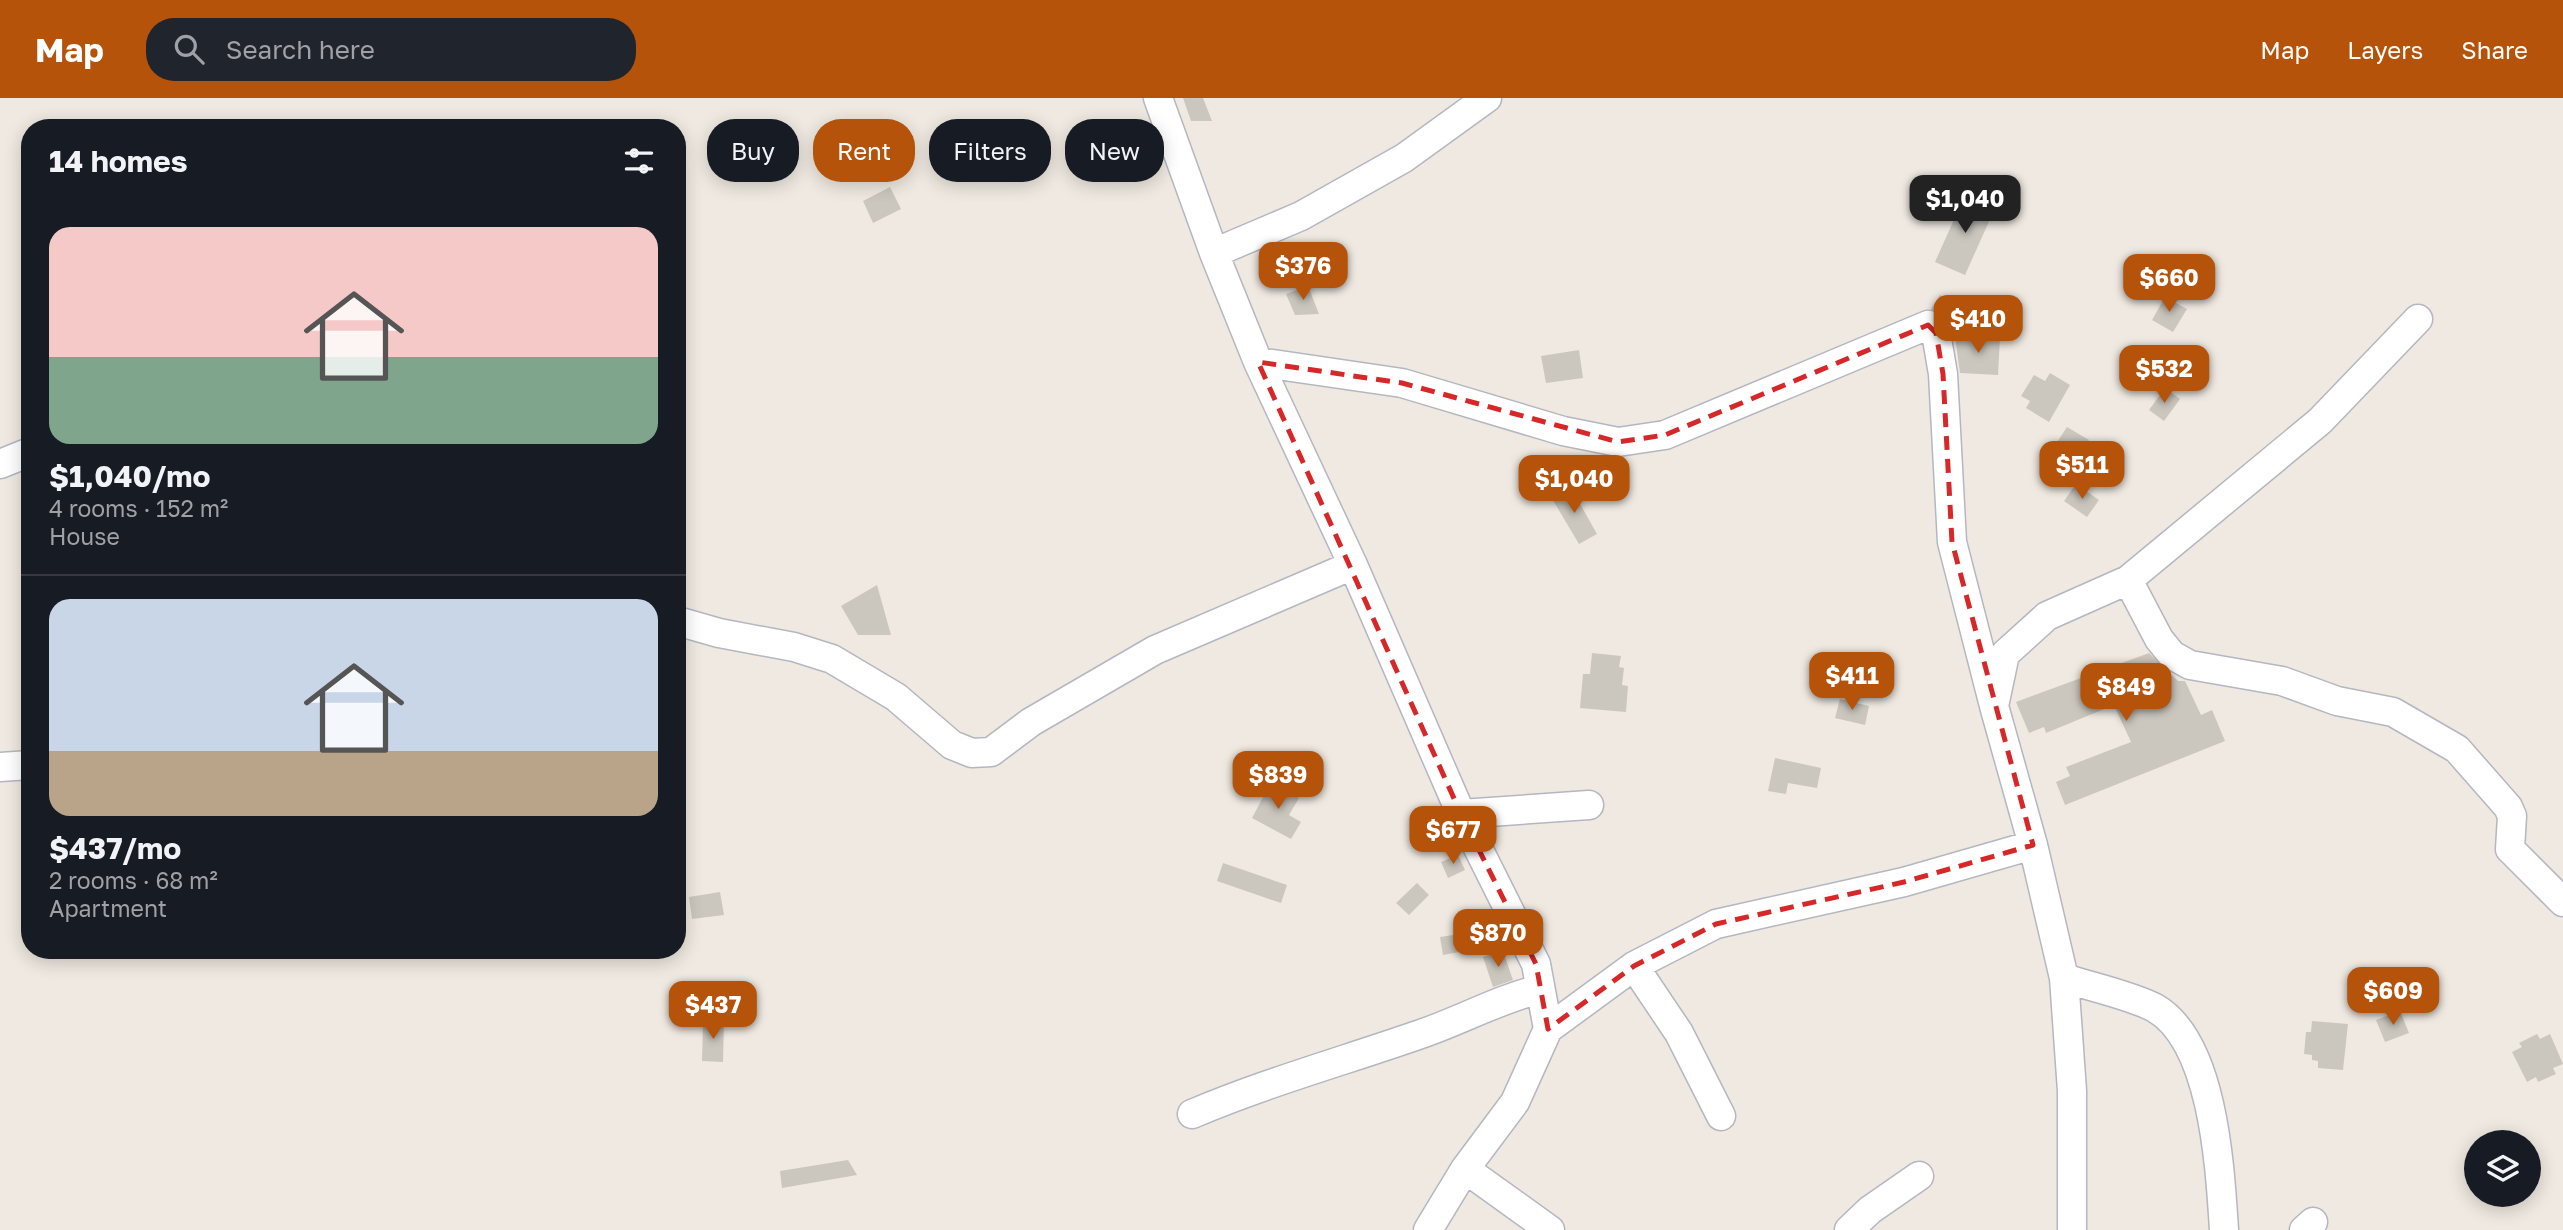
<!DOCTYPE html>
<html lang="en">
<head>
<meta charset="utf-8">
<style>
	body { margin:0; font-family:"Golos Text",sans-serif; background:#20242c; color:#f1f3f6; height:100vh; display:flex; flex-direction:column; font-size:26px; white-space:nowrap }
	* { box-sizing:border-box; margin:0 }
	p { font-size:23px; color:#9ea1a6 }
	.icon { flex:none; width:38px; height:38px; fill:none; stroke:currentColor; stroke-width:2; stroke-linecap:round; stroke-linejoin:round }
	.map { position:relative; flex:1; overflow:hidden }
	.side { position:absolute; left:21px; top:21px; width:665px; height:840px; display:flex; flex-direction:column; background:#171b24; border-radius:28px; box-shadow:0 4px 18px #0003 }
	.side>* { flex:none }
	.guide { position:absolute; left:707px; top:21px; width:665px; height:63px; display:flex; gap:14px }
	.buttons { position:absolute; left:2464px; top:1032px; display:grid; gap:14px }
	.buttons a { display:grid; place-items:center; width:77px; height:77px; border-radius:50%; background:#171b24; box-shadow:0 4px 18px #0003; font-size:35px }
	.price { position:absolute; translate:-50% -60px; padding:0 16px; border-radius:14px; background:#b45309; color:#fff; font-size:23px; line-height:46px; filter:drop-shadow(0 2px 4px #0008) }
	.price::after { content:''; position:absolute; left:50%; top:42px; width:21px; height:16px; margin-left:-10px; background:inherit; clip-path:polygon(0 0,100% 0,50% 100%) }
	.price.on { background:#222; color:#fff }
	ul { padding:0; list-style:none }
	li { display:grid; align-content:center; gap:14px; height:371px; padding:0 28px }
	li+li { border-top:2px solid #363941 }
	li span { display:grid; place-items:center; height:217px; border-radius:21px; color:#555 }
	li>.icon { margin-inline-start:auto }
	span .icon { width:126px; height:126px; fill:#fffc; stroke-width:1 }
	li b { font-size:30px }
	h2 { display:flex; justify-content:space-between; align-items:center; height:84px; padding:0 28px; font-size:30px }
	.tag { padding:0 24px; border-radius:28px; background:#171b24; box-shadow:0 4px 18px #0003; font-size:24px; line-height:63px }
	.tag.on { background:#b45309; color:#fff }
	header { display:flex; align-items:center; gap:42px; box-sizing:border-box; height:98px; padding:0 35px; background:#b45309; color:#fff }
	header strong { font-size:33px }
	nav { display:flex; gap:38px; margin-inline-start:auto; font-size:24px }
	.search { width:490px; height:63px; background:#20242c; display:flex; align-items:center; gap:18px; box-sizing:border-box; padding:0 24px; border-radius:28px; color:#9ea1a6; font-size:26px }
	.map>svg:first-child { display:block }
	.building { fill:#cbc7bf }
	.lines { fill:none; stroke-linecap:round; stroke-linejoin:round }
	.minor-casing { stroke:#b4b7c1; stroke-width:31 }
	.minor { stroke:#fff; stroke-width:28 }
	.marked { fill:none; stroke:#d62828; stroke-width:5; stroke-dasharray:14 9; stroke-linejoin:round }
</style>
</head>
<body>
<header>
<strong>Map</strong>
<div class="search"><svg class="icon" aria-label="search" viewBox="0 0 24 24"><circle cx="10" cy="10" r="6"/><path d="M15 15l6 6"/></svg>Search here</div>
<nav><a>Map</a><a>Layers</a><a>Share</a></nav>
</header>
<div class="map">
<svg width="2563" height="1132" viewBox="0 0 2563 1132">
	<rect width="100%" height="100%" fill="#efe9e1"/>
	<path class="building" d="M 1183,0 L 1203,0 L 1212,23 L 1191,23 Z
		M 890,89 L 901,111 L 873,125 L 863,103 Z
		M 1965,97 L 1995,110 L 1965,177 L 1935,164 Z
		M 1308,188 L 1319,216 L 1295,217 L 1286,196 Z
		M 1940,197 L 1972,216 L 1961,233 L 1931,211 Z
		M 2165,199 L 2187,211 L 2173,234 L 2152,222 Z
		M 1955,238 L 2000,239 L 1998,277 L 1960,275 Z
		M 1579,252 L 1583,280 L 1546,285 L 1541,258 Z
		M 2050,275 L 2070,287 L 2049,324 L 2026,310 L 2030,303 L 2021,298 L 2034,277 L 2045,283 Z
		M 2165,290 L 2180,301 L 2164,323 L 2149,312 Z
		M 2067,329 L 2089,342 L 2070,372 L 2048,358 Z
		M 2076,386 L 2099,402 L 2087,419 L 2064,403 Z
		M 1570,388 L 1597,436 L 1579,446 L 1551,399 Z
		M 877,487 L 891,537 L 858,537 L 841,508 Z
		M 1592,555 L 1621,558 L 1619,569 L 1624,570 L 1622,587 L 1628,588 L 1626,614 L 1580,610 L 1583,576 L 1590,576 Z
		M 2149,555 L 2178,583 L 2185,583 L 2201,617 L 2212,612 L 2225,643 L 2065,707 L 2056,684 L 2070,678 L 2066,669 L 2131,644 L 2114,607 L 2046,635 L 2044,629 L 2029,635 L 2016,604 Z
		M 1840,601 L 1869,608 L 1865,627 L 1835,620 Z
		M 1775,660 L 1821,670 L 1817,690 L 1788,685 L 1786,696 L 1768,693 Z
		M 1271,684 L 1299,700 L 1289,717 L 1301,724 L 1291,741 L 1252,720 Z
		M 1458,757 L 1465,772 L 1448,780 L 1441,764 Z
		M 1223,765 L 1287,787 L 1281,805 L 1217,783 Z
		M 1417,785 L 1429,797 L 1409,817 L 1396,805 Z
		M 720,794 L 724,817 L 692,821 L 689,799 Z
		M 1466,835 L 1481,850 L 1443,857 L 1440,839 Z
		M 1503,853 L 1513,882 L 1493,889 L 1483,859 Z
		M 2400,913 L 2409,935 L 2385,944 L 2376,922 Z
		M 724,921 L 723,964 L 702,963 L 703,926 Z
		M 2312,923 L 2348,926 L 2343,972 L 2318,970 L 2318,963 L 2312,962 L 2312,957 L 2304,956 L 2306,934 L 2311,934 Z
		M 2537,936 L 2540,941 L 2550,936 L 2563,966 L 2553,970 L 2556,976 L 2538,984 L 2536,979 L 2527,984 L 2512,954 L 2522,949 L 2519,945 Z
		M 848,1062 L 857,1077 L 782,1090 L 780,1073 Z"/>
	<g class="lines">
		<g class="minor-casing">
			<path id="minor" d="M 1158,0 L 1214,155 L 1258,264 L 1353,467 L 1461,716 L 1536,866 L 1548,931 L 1515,1004 L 1465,1071 L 1428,1132
				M 1214,155 L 1301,118 L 1404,60 L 1487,0
				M 1258,264 L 1402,285 L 1563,333 L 1618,344 L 1665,337 L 1928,227 L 1936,235 L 1943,276 L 1952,444 L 1993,604
				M 0,366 L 30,354
				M 2128,482 L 2159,541 L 2172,557 L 2190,567 L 2282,583 L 2337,603 L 2393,614 L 2457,651 L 2508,709 L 2512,718 L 2510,751 L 2563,804
				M 677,523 L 719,535 L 794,549 L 832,561 L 896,599 L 952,647 L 972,655 L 991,654 L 1031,624 L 1155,552 L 1353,467
				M 0,669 L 30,667
				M 1461,716 L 1589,707
				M 1634,868 L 1679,935 L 1721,1018
				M 2064,880 C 2091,889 2130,897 2155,910 C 2214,944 2220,1071 2224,1132
				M 1548,931 L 1634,868 L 1716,826 L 1904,784 L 2033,747
				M 1192,1016 C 1265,985 1340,964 1415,938 C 1458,924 1496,902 1540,891
				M 1465,1071 L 1550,1132
				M 1849,1132 L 1870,1112 L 1919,1078
				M 2072,1132 L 2072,993 L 2064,880 L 2033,747 L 1994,608 L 2005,556 L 2047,518 L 2128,482 L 2320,323 L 2418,221
				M 2304,1132 L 2313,1124"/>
		</g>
		<use href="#minor" class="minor"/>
	</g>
	<path class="marked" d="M 1928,227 L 1936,235 L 1943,276 L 1952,444 L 2033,747 L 1904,784 L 1716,826 L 1634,868 L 1548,931 L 1536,866 L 1461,716 L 1258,264 L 1402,285 L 1618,344 L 1665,337 Z"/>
</svg>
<div class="buttons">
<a><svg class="icon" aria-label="layers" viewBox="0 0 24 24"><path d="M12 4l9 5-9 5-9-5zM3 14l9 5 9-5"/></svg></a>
</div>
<b class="price on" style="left:1965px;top:137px">$1,040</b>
<b class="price" style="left:1303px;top:204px">$376</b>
<b class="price" style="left:2169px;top:216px">$660</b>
<b class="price" style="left:1978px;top:257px">$410</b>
<b class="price" style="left:2164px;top:307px">$532</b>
<b class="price" style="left:2082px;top:403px">$511</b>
<b class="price" style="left:1574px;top:417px">$1,040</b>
<b class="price" style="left:1852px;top:614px">$411</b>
<b class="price" style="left:2126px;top:625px">$849</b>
<b class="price" style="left:1278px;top:713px">$839</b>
<b class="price" style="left:1453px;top:768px">$677</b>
<b class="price" style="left:1498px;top:871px">$870</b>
<b class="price" style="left:2393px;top:929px">$609</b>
<b class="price" style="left:713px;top:943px">$437</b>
<div class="guide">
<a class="tag">Buy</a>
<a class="tag on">Rent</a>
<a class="tag">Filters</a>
<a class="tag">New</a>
</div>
<section class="side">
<h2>14 homes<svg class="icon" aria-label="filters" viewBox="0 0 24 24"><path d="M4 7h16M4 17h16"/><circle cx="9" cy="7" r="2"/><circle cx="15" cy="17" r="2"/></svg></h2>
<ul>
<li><span style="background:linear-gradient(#f6c9c9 60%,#7fa58c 0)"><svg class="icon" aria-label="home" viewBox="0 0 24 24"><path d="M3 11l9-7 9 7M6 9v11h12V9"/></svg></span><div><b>$1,040/mo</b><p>4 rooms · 152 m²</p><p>House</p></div></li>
<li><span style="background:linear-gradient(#c9d6e8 70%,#b9a48a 0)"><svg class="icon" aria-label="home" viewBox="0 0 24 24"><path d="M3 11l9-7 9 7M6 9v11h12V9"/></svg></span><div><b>$437/mo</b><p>2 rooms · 68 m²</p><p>Apartment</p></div></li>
</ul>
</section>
</div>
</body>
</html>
